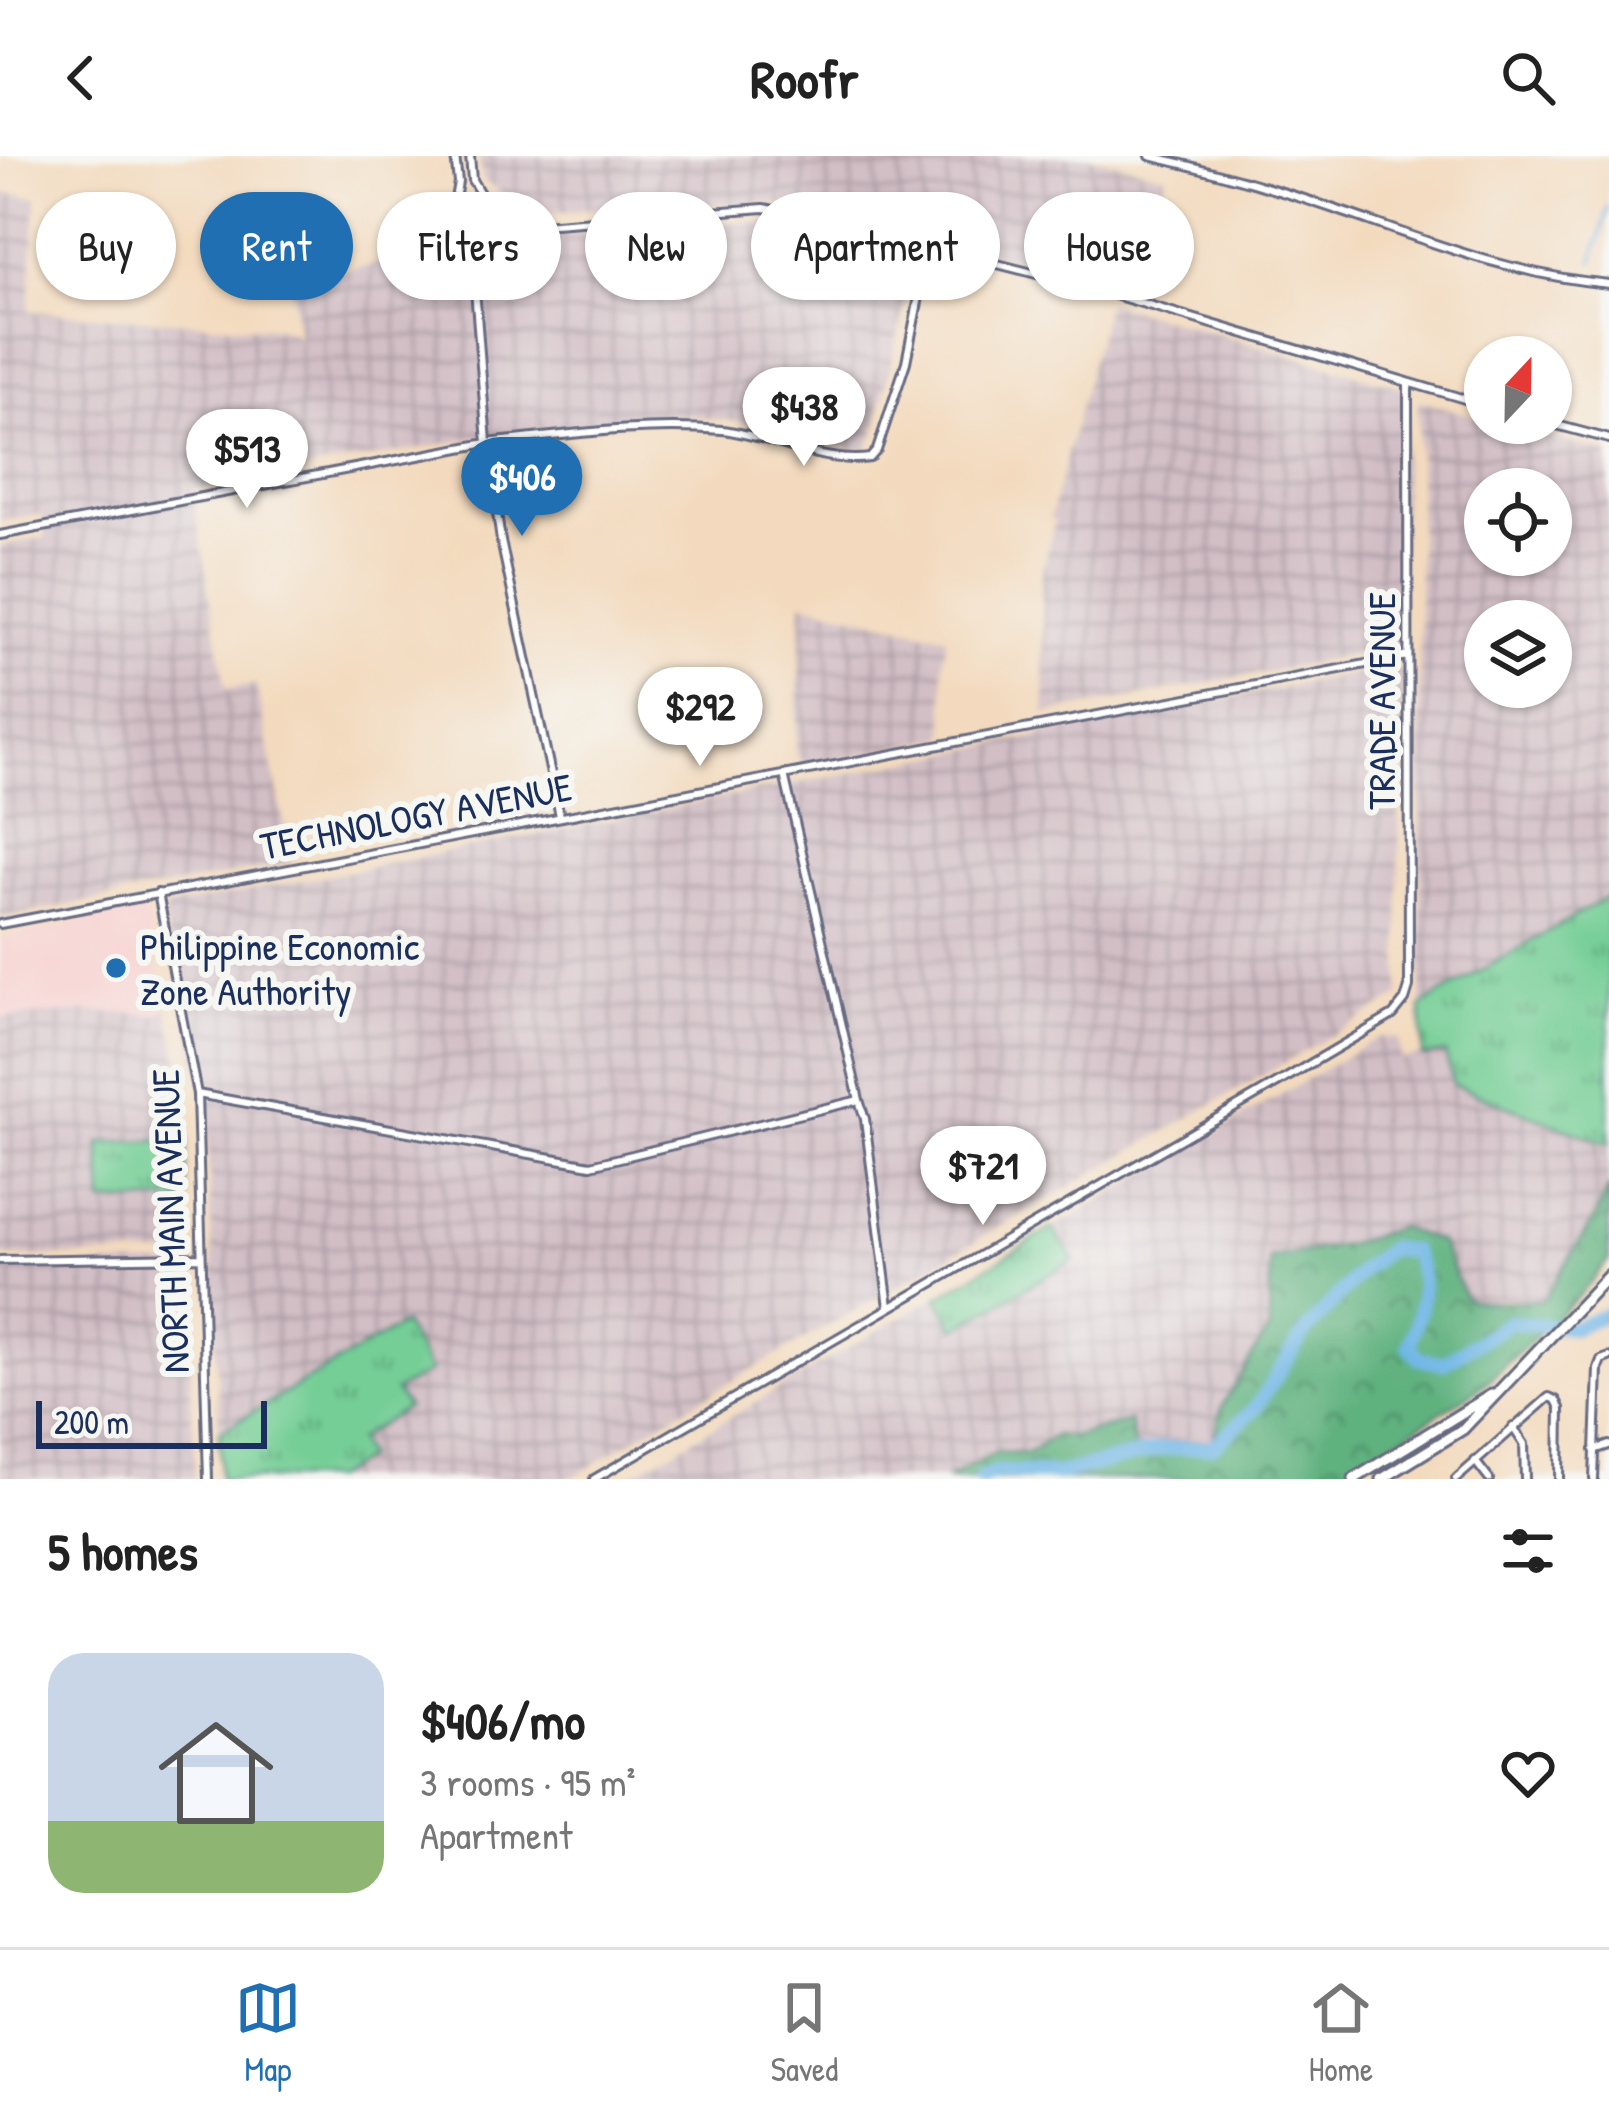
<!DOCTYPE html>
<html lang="en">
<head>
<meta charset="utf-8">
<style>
	body { margin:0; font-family:"Patrick Hand",sans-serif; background:#f6f6f6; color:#222; height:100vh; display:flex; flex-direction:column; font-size:45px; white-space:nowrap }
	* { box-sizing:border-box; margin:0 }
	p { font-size:39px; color:#767676 }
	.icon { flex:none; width:66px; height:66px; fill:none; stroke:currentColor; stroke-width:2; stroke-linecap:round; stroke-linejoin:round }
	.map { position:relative; height:1323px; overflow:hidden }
	.details { display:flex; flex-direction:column; background:#fff; flex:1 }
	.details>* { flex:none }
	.guide { position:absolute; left:36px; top:36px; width:1539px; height:108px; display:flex; gap:24px }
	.needle { width:78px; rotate:22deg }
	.controls { position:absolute; left:1464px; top:180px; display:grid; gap:24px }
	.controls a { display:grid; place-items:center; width:108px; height:108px; border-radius:50%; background:#fff; box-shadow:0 3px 9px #0004; font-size:60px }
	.scale { position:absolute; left:36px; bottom:30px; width:231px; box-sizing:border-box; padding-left:12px; border:6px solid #1b2f5e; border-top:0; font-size:33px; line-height:42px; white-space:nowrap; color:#1b2f5e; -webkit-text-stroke:9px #f6f6f2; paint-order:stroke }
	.price { position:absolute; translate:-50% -102px; padding:0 27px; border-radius:42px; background:#fff; color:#222; font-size:39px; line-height:78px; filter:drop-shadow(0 3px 6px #0008) }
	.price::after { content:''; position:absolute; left:50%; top:72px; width:36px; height:27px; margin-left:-18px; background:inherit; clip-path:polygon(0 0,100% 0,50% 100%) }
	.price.on { background:#1f6fb2; color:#fff }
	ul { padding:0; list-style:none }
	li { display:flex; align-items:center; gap:36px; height:300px; padding:0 48px }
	li span { display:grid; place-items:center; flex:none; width:336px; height:240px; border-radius:36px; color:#555 }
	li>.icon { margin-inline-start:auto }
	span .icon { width:144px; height:144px; fill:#fffc; stroke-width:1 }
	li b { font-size:51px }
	h2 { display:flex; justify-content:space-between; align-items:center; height:144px; padding:0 48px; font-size:51px }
	.pill { padding:0 42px; border-radius:54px; background:#fff; box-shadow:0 3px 9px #0004; font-size:42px; line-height:108px }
	.pill.on { background:#1f6fb2; color:#fff }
	header { display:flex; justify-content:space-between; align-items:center; height:156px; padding:0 48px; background:#fff; font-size:54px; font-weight:800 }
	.tabs { display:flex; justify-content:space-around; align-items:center; height:168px; border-top:3px solid #e0e0e0; background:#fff; font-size:33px; color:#767676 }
	.tabs a { display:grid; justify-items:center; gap:6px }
	.tabs .on { color:#1f6fb2 }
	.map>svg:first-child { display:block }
	.built { fill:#f7d0cf }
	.industrial { fill:url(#industrial-grid); fill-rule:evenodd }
	.grass { fill:url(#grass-tufts); stroke:#487e7a; stroke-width:3 }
	.forest { fill:url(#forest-crowns); stroke:#3d706e; stroke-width:3 }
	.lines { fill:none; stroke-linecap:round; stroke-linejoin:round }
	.stream { stroke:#70b6e7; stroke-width:3 }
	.river { stroke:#70b6e7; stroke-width:14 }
	.street-casing { stroke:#676b80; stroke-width:12 }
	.secondary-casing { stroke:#676b80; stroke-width:15 }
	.street { stroke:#fff; stroke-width:6 }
	.secondary { stroke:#fff; stroke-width:9 }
	.poi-dot { fill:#1f6fb2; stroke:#f6f6f2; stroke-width:4.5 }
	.labels { text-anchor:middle; stroke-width:12; stroke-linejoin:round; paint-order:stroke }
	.street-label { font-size:39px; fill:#1b2f5e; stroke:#f6f6f2 }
	.poi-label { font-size:39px; fill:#1b2f5e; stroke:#f6f6f2; text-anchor:start }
</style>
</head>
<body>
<header><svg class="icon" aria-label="back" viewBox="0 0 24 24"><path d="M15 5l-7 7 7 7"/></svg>Roofr<svg class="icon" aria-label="search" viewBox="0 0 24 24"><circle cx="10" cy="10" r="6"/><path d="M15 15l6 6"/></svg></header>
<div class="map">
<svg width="1609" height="1323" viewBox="0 0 1609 1323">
	<defs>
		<pattern id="industrial-grid" width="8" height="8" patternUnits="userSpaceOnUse" patternTransform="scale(3)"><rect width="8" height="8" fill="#d2bec5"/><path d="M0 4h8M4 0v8" fill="none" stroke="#aa9ba3"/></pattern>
		<pattern id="grass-tufts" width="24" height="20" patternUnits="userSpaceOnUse" patternTransform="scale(3)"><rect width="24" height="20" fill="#74ce95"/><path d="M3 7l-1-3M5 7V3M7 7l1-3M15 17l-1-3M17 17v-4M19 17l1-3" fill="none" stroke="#5ea87d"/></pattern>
		<pattern id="forest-crowns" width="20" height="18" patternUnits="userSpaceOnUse" patternTransform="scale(3)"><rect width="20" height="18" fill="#5fb17e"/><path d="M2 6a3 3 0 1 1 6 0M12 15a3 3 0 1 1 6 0" fill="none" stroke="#4e906a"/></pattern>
	</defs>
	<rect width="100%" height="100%" fill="#f6f6f2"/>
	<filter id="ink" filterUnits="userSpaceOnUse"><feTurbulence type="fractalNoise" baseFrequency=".00833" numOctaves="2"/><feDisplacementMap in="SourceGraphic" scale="24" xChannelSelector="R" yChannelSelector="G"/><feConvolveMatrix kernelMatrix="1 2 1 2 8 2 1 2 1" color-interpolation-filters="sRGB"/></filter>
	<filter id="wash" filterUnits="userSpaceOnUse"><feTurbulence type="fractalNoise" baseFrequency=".004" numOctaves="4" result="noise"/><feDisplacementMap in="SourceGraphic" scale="48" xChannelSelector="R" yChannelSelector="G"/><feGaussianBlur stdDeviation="2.7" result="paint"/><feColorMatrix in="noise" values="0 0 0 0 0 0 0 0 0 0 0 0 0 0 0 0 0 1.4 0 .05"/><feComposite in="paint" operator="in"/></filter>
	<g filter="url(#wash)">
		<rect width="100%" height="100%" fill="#f3dabe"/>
		<path class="built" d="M 138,753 L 148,760 L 167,852 L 161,859 L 84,856 L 0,862 L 0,783 Z"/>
		<path class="industrial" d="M 479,0 L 1089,0 L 1166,19 L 1134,133 L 789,47 L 624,50 L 521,60 L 508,41 L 483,25 Z
			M 0,37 L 36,41 L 29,155 L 284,173 L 299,181 L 291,129 L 298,123 L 427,99 L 442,116 L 458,124 L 475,122 L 490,114 L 509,85 L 523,81 L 724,66 L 777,67 L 908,101 L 915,107 L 874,279 L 866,294 L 859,297 L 751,267 L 689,260 L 505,277 L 192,334 L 226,533 L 256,529 L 292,707 L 0,762 L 0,390 L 46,381 L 42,358 L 0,365 Z
			M 1107,146 L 1404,232 L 1401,490 L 1046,558 L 1041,420 L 1055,365 L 1050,363 Z
			M 1418,244 L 1485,263 L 1485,267 L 1500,267 L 1609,298 L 1609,740 L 1421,850 ZM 1485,333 L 1551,333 L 1551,399 L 1485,399 ZM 1485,465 L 1551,465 L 1551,531 L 1485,531 Z
			M 802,446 L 947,481 L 943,506 L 946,581 L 807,610 L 796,598 Z
			M 1393,510 L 1404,518 L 1399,659 L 1400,840 L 661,1266 L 570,1323 L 332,1323 L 366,1302 L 357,1284 L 406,1252 L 395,1235 L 403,1168 L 219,1276 L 206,942 L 163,760 L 167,751 Z
			M 167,852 L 183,921 L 187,984 L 100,987 L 103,1046 L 187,1044 L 190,1090 L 181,1099 L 0,1101 L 0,862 L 84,856 L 160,859 Z
			M 1379,881 L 1398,882 L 1401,903 L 1445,896 L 1454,929 L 1609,989 L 1609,1030 L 1597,1058 L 1543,1144 L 1501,1142 L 1484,1149 L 1466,1143 L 1440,1086 L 1399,1071 L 1349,1088 L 1270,1173 L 1222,1250 L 1213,1290 L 1161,1293 L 1135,1299 L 1130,1265 L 1072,1281 L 1055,1279 L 1028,1298 L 998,1296 L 946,1323 L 632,1323 L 630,1320 Z
			M 171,1108 L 185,1116 L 195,1323 L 0,1323 L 0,1111 Z"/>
		<path class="grass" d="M448 76a23 23 0 1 1 46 0a23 23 0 1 1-46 0Z
			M 1609,740 L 1609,989 L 1453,929 L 1445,897 L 1423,901 L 1421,850 Z
			M 187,984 L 187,1044 L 103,1047 L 100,987 Z
			M 1052,1072 L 1074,1104 L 955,1173 L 938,1141 Z
			M 403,1168 L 430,1216 L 395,1235 L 407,1251 L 357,1284 L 366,1302 L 332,1323 L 220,1323 L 219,1276 Z"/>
		<path class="forest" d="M 1609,1030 L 1609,1104 L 1580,1139 L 1482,1231 L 1334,1323 L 946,1323 L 998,1296 L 1028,1298 L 1055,1279 L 1072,1281 L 1130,1265 L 1136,1299 L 1161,1293 L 1212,1290 L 1222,1250 L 1269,1173 L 1270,1103 L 1349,1088 L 1399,1071 L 1440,1086 L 1466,1143 C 1481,1148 1524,1145 1543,1144 L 1597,1058 Z"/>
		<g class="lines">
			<path class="stream" d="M 1593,105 L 1609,51"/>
			<path class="river" d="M 981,1323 L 996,1316 L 1060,1318 L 1161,1293 L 1213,1290 L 1255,1253 L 1304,1178 L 1363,1113 L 1390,1092 L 1412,1095 C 1430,1127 1420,1156 1409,1190 L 1420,1203 L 1443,1207 L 1509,1166 L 1573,1172 L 1609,1157"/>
		</g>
	</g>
	<g filter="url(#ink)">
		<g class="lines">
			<g class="street-casing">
				<path id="street" d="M 470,0 L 472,24 L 484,44
					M 1150,0 C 1219,16 1286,36 1352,59 C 1437,89 1519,120 1609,128
					M439 76a32 32 0 1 1 64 0a32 32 0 1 1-64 0Z
					M 454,48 L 458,26 L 455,0
					M 502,72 L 764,52 L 830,65 L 1091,132 L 1485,249
					M 473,107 L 487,287 L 501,385 L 560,660
					M 1549,267 L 1609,283
					M 0,379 L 487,287 C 565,279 645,267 722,274 C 770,279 822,309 870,302 L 877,294 L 906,206 L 929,91
					M 158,737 L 197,938 L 208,1323
					M 0,768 L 1408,500
					M 197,938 L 591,1009 L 859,944 L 784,618
					M 859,944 L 865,963 L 889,1151
					M 0,1104 L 200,1101
					M 1513,1271 L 1524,1288 L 1525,1323
					M 1594,1294 L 1609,1289
					M 1475,1305 L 1489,1323
					M 594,1323 L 1281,925 L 1393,859 L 1405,844 L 1409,831 L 1408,226
					M 1456,1323 L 1549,1241 L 1556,1244 L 1560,1252 L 1559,1323
					M 1594,1323 L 1598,1212 L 1601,1204 L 1609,1201"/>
			</g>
			<g class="secondary-casing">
				<path id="secondary" d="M 1354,1323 L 1491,1239
					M 1382,1323 L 1463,1273 L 1609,1119"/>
			</g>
			<use href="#street" class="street"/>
			<use href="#secondary" class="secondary"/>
		</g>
	</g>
	<circle class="poi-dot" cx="116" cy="812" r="12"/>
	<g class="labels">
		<g class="street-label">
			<text transform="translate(1381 545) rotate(-90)" y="14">TRADE AVENUE</text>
			<text transform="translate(416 660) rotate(-11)" y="14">TECHNOLOGY AVENUE</text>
			<text transform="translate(170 1065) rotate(-92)" y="14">NORTH MAIN AVENUE</text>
		</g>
		<g class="poi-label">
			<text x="140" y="804">Philippine Economic<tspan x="140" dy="45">Zone Authority</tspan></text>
		</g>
	</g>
</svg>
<div class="controls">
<a><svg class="needle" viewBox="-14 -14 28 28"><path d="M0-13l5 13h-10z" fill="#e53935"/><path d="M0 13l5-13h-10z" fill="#767676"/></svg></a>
<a><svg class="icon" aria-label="locate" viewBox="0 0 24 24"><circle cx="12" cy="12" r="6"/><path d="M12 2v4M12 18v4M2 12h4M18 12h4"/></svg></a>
<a><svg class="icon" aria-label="layers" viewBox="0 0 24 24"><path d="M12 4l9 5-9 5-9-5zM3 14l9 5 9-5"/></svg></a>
</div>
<div class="scale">200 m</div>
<b class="price" style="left:804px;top:313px">$438</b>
<b class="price" style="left:247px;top:355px">$513</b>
<b class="price on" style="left:522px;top:383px">$406</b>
<b class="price" style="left:700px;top:613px">$292</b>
<b class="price" style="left:983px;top:1072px">$721</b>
<div class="guide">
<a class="pill">Buy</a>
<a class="pill on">Rent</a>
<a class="pill">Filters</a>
<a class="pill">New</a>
<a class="pill">Apartment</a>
<a class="pill">House</a>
</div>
</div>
<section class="details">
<h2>5 homes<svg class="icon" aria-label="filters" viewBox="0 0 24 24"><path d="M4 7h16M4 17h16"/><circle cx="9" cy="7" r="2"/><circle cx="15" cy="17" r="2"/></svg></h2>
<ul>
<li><span style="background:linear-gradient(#c9d6e8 70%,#8fb573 0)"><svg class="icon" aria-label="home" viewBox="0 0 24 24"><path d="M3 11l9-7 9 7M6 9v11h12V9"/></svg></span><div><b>$406/mo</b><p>3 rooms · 95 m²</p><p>Apartment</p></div><svg class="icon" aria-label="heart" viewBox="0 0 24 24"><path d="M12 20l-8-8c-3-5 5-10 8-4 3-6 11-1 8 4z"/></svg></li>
</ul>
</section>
<nav class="tabs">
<a class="on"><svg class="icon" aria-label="map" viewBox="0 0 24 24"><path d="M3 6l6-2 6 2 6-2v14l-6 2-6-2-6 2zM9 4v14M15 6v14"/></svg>Map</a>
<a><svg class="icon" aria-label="saved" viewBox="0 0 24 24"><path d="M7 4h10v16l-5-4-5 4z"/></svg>Saved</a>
<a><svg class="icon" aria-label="home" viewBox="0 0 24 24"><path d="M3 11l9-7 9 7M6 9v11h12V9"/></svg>Home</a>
</nav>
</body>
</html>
